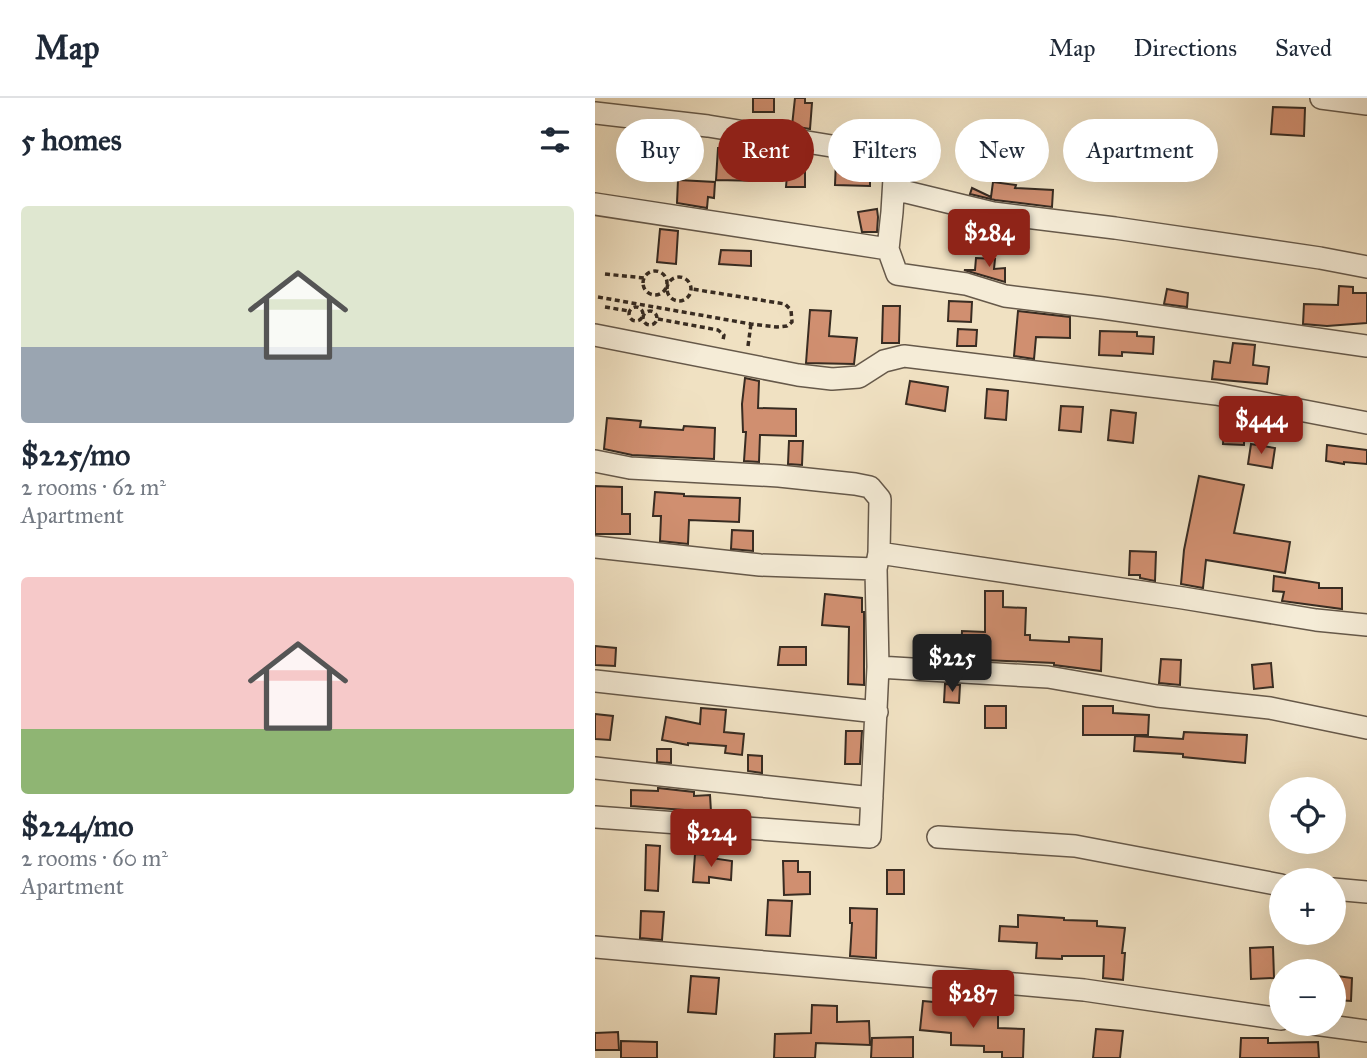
<!DOCTYPE html>
<html lang="en">
<head>
<meta charset="utf-8">
<style>
	body { margin:0; font-family:"IM FELL Great Primer",serif; background:#f6f6f7; color:#1f2937; height:100vh; display:flex; flex-direction:column; font-size:26px; white-space:nowrap }
	* { box-sizing:border-box; margin:0 }
	p { font-size:23px; color:#747a83 }
	.icon { flex:none; width:38px; height:38px; fill:none; stroke:currentColor; stroke-width:2; stroke-linecap:round; stroke-linejoin:round }
	.map { position:relative; flex:1; overflow:hidden }
	.panel { display:flex; flex-direction:column; background:#fff; width:595px }
	.panel>* { flex:none }
	.guide { position:absolute; left:21px; top:21px; width:646px; height:63px; display:flex; gap:14px }
	.fabs { position:absolute; left:674px; top:679px; display:grid; gap:14px }
	.fabs a { display:grid; place-items:center; width:77px; height:77px; border-radius:50%; background:#fff; box-shadow:0 7px 28px #0002; font-size:35px }
	.price { position:absolute; translate:-50% -60px; padding:0 16px; border-radius:7px; background:#8f2418; color:#fff; font-size:23px; line-height:46px; filter:drop-shadow(0 2px 4px #0008) }
	.price::after { content:''; position:absolute; left:50%; top:42px; width:21px; height:16px; margin-left:-10px; background:inherit; clip-path:polygon(0 0,100% 0,50% 100%) }
	.price.current { background:#222; color:#fff }
	ul { padding:0; list-style:none }
	li { display:grid; align-content:center; gap:14px; height:371px; padding:0 21px }
	li span { display:grid; place-items:center; height:217px; border-radius:7px; color:#555 }
	li>.icon { margin-inline-start:auto }
	span .icon { width:126px; height:126px; fill:#fffc; stroke-width:1 }
	li b { font-size:30px }
	h2 { display:flex; justify-content:space-between; align-items:center; height:84px; padding:0 21px; font-size:30px }
	.chip { padding:0 24px; border-radius:32px; background:#fff; box-shadow:0 7px 28px #0002; font-size:24px; line-height:63px }
	.chip.current { background:#8f2418; color:#fff }
	header { display:flex; align-items:center; gap:42px; box-sizing:border-box; height:98px; padding:0 35px; background:#fff; border-bottom:2px solid #e0e1e3 }
	header strong { font-size:33px }
	nav { display:flex; gap:38px; margin-inline-start:auto; font-size:24px }
	main { display:flex; flex:1; min-height:0 }
	.map>svg:first-child { display:block }
	.building { fill:#d08f70; stroke:#382c22; stroke-width:2 }
	.lines { fill:none; stroke-linecap:round; stroke-linejoin:round }
	.street-casing { stroke:#66594a; stroke-width:24 }
	.path { stroke:#382c22; stroke-width:3.5; stroke-dasharray:5 3.5; stroke-linecap:butt }
	.street { stroke:#f5ecd7; stroke-width:21 }
</style>
</head>
<body>
<header>
<strong>Map</strong>
<nav><a>Map</a><a>Directions</a><a>Saved</a></nav>
</header>
<main>
<section class="panel">
<h2>5 homes<svg class="icon" aria-label="filters" viewBox="0 0 24 24"><path d="M4 7h16M4 17h16"/><circle cx="9" cy="7" r="2"/><circle cx="15" cy="17" r="2"/></svg></h2>
<ul>
<li><span style="background:linear-gradient(#dfe7d0 65%,#9aa5b1 0)"><svg class="icon" aria-label="home" viewBox="0 0 24 24"><path d="M3 11l9-7 9 7M6 9v11h12V9"/></svg></span><div><b>$225/mo</b><p>2 rooms · 62 m²</p><p>Apartment</p></div></li>
<li><span style="background:linear-gradient(#f6c9c9 70%,#8fb573 0)"><svg class="icon" aria-label="home" viewBox="0 0 24 24"><path d="M3 11l9-7 9 7M6 9v11h12V9"/></svg></span><div><b>$224/mo</b><p>2 rooms · 60 m²</p><p>Apartment</p></div></li>
</ul>
</section>
<div class="map">
<svg width="772" height="960" viewBox="0 0 772 960">
	<rect width="100%" height="100%" fill="#f0e1c2"/>
	<filter id="stains"><feTurbulence type="fractalNoise" baseFrequency=".00286" numOctaves="4"/><feColorMatrix values="0 0 0 0 .2 0 0 0 0 .09 0 0 0 0 .02 0 0 0 .5 -.17"/></filter>
	<radialGradient id="worn" r=".72"><stop offset=".6" stop-color="#630" stop-opacity="0"/><stop offset="1" stop-color="#630" stop-opacity=".3"/></radialGradient>
	<path class="building" d="M 158,0 L 179,0 L 179,14 L 158,14 Z
		M 200,0 L 210,0 L 210,5 L 217,5 L 215,31 L 197,28 Z
		M 678,9 L 710,10 L 709,38 L 676,36 Z
		M 40,42 L 57,43 L 55,63 L 38,62 Z
		M 123,50 L 170,53 L 172,83 L 121,82 Z
		M 194,54 L 210,57 L 210,89 L 191,89 Z
		M 58,57 L 76,59 L 74,81 L 56,79 Z
		M 241,62 L 275,65 L 275,88 L 240,87 Z
		M 83,82 L 120,84 L 119,100 L 113,99 L 112,110 L 82,105 Z
		M 398,84 L 421,87 L 420,90 L 458,92 L 457,109 L 400,102 L 375,96 L 377,90 L 396,99 Z
		M 282,111 L 283,119 L 282,134 L 267,134 L 263,114 Z
		M 65,131 L 83,133 L 81,166 L 62,164 Z
		M 126,152 L 156,153 L 156,168 L 124,166 Z
		M 381,160 L 400,161 L 399,171 L 410,170 L 410,184 L 369,172 L 380,172 Z
		M 744,188 L 758,189 L 758,195 L 772,195 L 772,225 L 732,228 L 708,226 L 709,206 L 743,207 Z
		M 572,191 L 593,195 L 592,209 L 569,206 Z
		M 354,203 L 377,204 L 376,224 L 353,223 Z
		M 288,208 L 305,208 L 304,245 L 287,245 Z
		M 215,212 L 236,213 L 234,238 L 262,240 L 259,266 L 211,265 Z
		M 423,213 L 475,219 L 475,240 L 441,239 L 439,261 L 419,258 Z
		M 363,231 L 382,232 L 381,248 L 362,248 Z
		M 505,233 L 542,234 L 542,238 L 559,239 L 558,256 L 527,254 L 527,258 L 504,257 Z
		M 638,245 L 660,247 L 658,267 L 674,269 L 672,286 L 617,281 L 619,263 L 635,265 Z
		M 150,280 L 164,283 L 163,310 L 201,311 L 201,338 L 165,337 L 164,364 L 149,363 L 151,334 L 148,334 L 147,306 Z
		M 315,283 L 353,289 L 350,313 L 311,306 Z
		M 392,291 L 413,293 L 411,322 L 390,320 Z
		M 466,308 L 488,309 L 486,334 L 464,332 Z
		M 516,312 L 541,315 L 538,345 L 513,342 Z
		M 630,317 L 650,318 L 649,347 L 628,346 Z
		M 12,320 L 46,323 L 45,329 L 88,332 L 89,328 L 120,330 L 119,361 L 37,357 L 9,351 Z
		M 194,343 L 208,343 L 207,367 L 193,366 Z
		M 656,346 L 680,350 L 677,370 L 653,366 Z
		M 732,347 L 772,352 L 772,366 L 749,364 L 749,366 L 731,363 Z
		M 604,378 L 649,387 L 639,435 L 695,444 L 690,475 L 611,462 L 608,490 L 586,486 L 589,452 Z
		M 0,388 L 27,389 L 27,416 L 35,416 L 35,436 L 0,436 Z
		M 60,394 L 89,396 L 89,398 L 145,400 L 144,424 L 94,422 L 93,446 L 65,443 L 66,418 L 58,418 Z
		M 137,432 L 158,433 L 158,453 L 136,451 Z
		M 535,453 L 561,454 L 560,483 L 545,480 L 545,477 L 534,477 Z
		M 679,478 L 724,485 L 724,490 L 747,490 L 747,511 L 687,503 L 689,494 L 678,493 Z
		M 390,493 L 408,493 L 408,509 L 431,510 L 430,537 L 435,537 L 435,542 L 474,544 L 474,539 L 507,541 L 506,573 L 459,567 L 459,565 L 366,561 L 367,533 L 390,534 Z
		M 230,496 L 267,500 L 267,514 L 269,514 L 269,587 L 253,586 L 254,529 L 227,527 Z
		M 0,548 L 21,550 L 20,568 L 0,567 Z
		M 185,549 L 211,549 L 211,567 L 183,567 Z
		M 566,561 L 586,562 L 585,587 L 564,585 Z
		M 676,565 L 678,589 L 659,591 L 657,567 Z
		M 350,586 L 365,587 L 364,605 L 349,604 Z
		M 390,608 L 411,608 L 411,630 L 390,630 Z
		M 488,608 L 518,608 L 518,615 L 554,617 L 553,637 L 488,637 Z
		M 106,610 L 131,612 L 129,634 L 149,636 L 147,657 L 130,655 L 131,648 L 93,645 L 93,647 L 67,642 L 71,619 L 105,626 Z
		M 0,616 L 18,618 L 15,642 L 0,641 Z
		M 251,633 L 267,633 L 265,666 L 250,666 Z
		M 589,634 L 652,637 L 650,665 L 588,659 L 588,656 L 539,653 L 540,638 L 588,641 Z
		M 62,651 L 76,651 L 76,665 L 62,664 Z
		M 153,657 L 167,658 L 167,675 L 153,673 Z
		M 63,690 L 99,694 L 99,698 L 115,697 L 116,714 L 36,708 L 36,692 L 63,693 Z
		M 51,747 L 65,748 L 63,793 L 50,792 Z
		M 100,756 L 116,757 L 116,760 L 137,763 L 136,782 L 114,779 L 114,785 L 98,784 Z
		M 188,763 L 203,763 L 203,774 L 215,774 L 215,796 L 189,797 Z
		M 292,772 L 309,772 L 309,796 L 292,796 Z
		M 173,802 L 197,803 L 195,838 L 171,837 Z
		M 255,810 L 282,811 L 281,860 L 255,858 L 257,825 L 255,825 Z
		M 46,813 L 69,814 L 67,842 L 45,840 Z
		M 423,817 L 469,820 L 469,822 L 502,823 L 502,828 L 530,830 L 527,855 L 530,855 L 528,882 L 508,880 L 509,858 L 467,858 L 467,861 L 441,860 L 442,845 L 404,843 L 405,828 L 423,829 Z
		M 678,849 L 679,880 L 656,881 L 655,850 Z
		M 96,878 L 124,880 L 121,916 L 93,914 Z
		M 742,878 L 757,880 L 756,903 L 741,902 Z
		M 328,903 L 349,905 L 348,911 L 372,912 L 372,915 L 403,915 L 403,930 L 429,931 L 428,960 L 407,960 L 407,954 L 389,954 L 389,948 L 356,947 L 356,935 L 325,932 Z
		M 217,907 L 242,908 L 242,924 L 274,923 L 275,947 L 221,945 L 220,960 L 179,960 L 180,936 L 216,935 Z
		M 501,931 L 528,933 L 525,960 L 498,960 Z
		M 23,934 L 24,952 L 0,952 L 0,935 Z
		M 318,939 L 318,960 L 276,960 L 277,940 Z
		M 646,940 L 673,940 L 673,945 L 723,944 L 724,960 L 645,960 Z
		M 26,943 L 62,944 L 62,960 L 26,960 Z"/>
	<g class="lines">
		<g class="street-casing">
			<path id="street" d="M 726,0 L 772,6
				M 0,15 L 113,28 L 255,51 L 288,52 L 300,64 L 297,114 L 293,151
				M 299,91 L 398,115 L 520,130 L 725,160 L 772,169
				M 0,106 L 293,151 L 302,176 L 371,186 L 410,198 L 508,210 L 772,248
				M 0,237 L 203,277 L 237,281 L 264,279 L 289,263 L 309,258 L 621,296 L 772,325
				M 0,363 L 35,370 L 184,378 L 260,386 L 275,389 L 285,401 L 284,455 L 281,471 L 283,569 L 275,739 L 0,719
				M 0,449 L 165,467 L 281,471
				M 284,455 L 588,500 L 721,522 L 772,527
				M 283,569 L 453,579 L 562,598 L 675,610 L 772,630
				M 0,583 L 282,614
				M 0,670 L 277,700
				M 343,739 L 480,748 L 686,787
				M 738,791 L 772,794
				M 0,849 L 489,892 L 686,921
				M 719,926 L 772,933"/>
		</g>
		<path class="path" d="M48 185a12 12 0 1 1 24 0a12 12 0 1 1-24 0Z
			M 10,176 L 49,180
			M72 191a12 12 0 1 1 24 0a12 12 0 1 1-24 0Z
			M 3,199 L 156,226 L 182,229 L 192,228 L 197,224 L 196,212 L 190,206 L 97,191
			M34 216a7 7 0 1 1 14 0a7 7 0 1 1-14 0Z
			M 10,209 L 34,213
			M48 220a7 7 0 1 1 14 0a7 7 0 1 1-14 0Z
			M 63,221 L 123,232 L 129,237 L 128,242
			M 153,248 L 156,226"/>
		<use href="#street" class="street"/>
	</g>
	<rect width="100%" height="100%" filter="url(#stains)"/>
	<rect width="100%" height="100%" fill="url(#worn)"/>
</svg>
<div class="fabs">
<a><svg class="icon" aria-label="locate" viewBox="0 0 24 24"><circle cx="12" cy="12" r="6"/><path d="M12 2v4M12 18v4M2 12h4M18 12h4"/></svg></a>
<a>+</a>
<a>−</a>
</div>
<b class="price" style="left:394px;top:171px">$284</b>
<b class="price" style="left:666px;top:358px">$444</b>
<b class="price current" style="left:357px;top:596px">$225</b>
<b class="price" style="left:116px;top:771px">$224</b>
<b class="price" style="left:378px;top:932px">$287</b>
<div class="guide">
<a class="chip">Buy</a>
<a class="chip current">Rent</a>
<a class="chip">Filters</a>
<a class="chip">New</a>
<a class="chip">Apartment</a>
</div>
</div>
</main>
</body>
</html>
